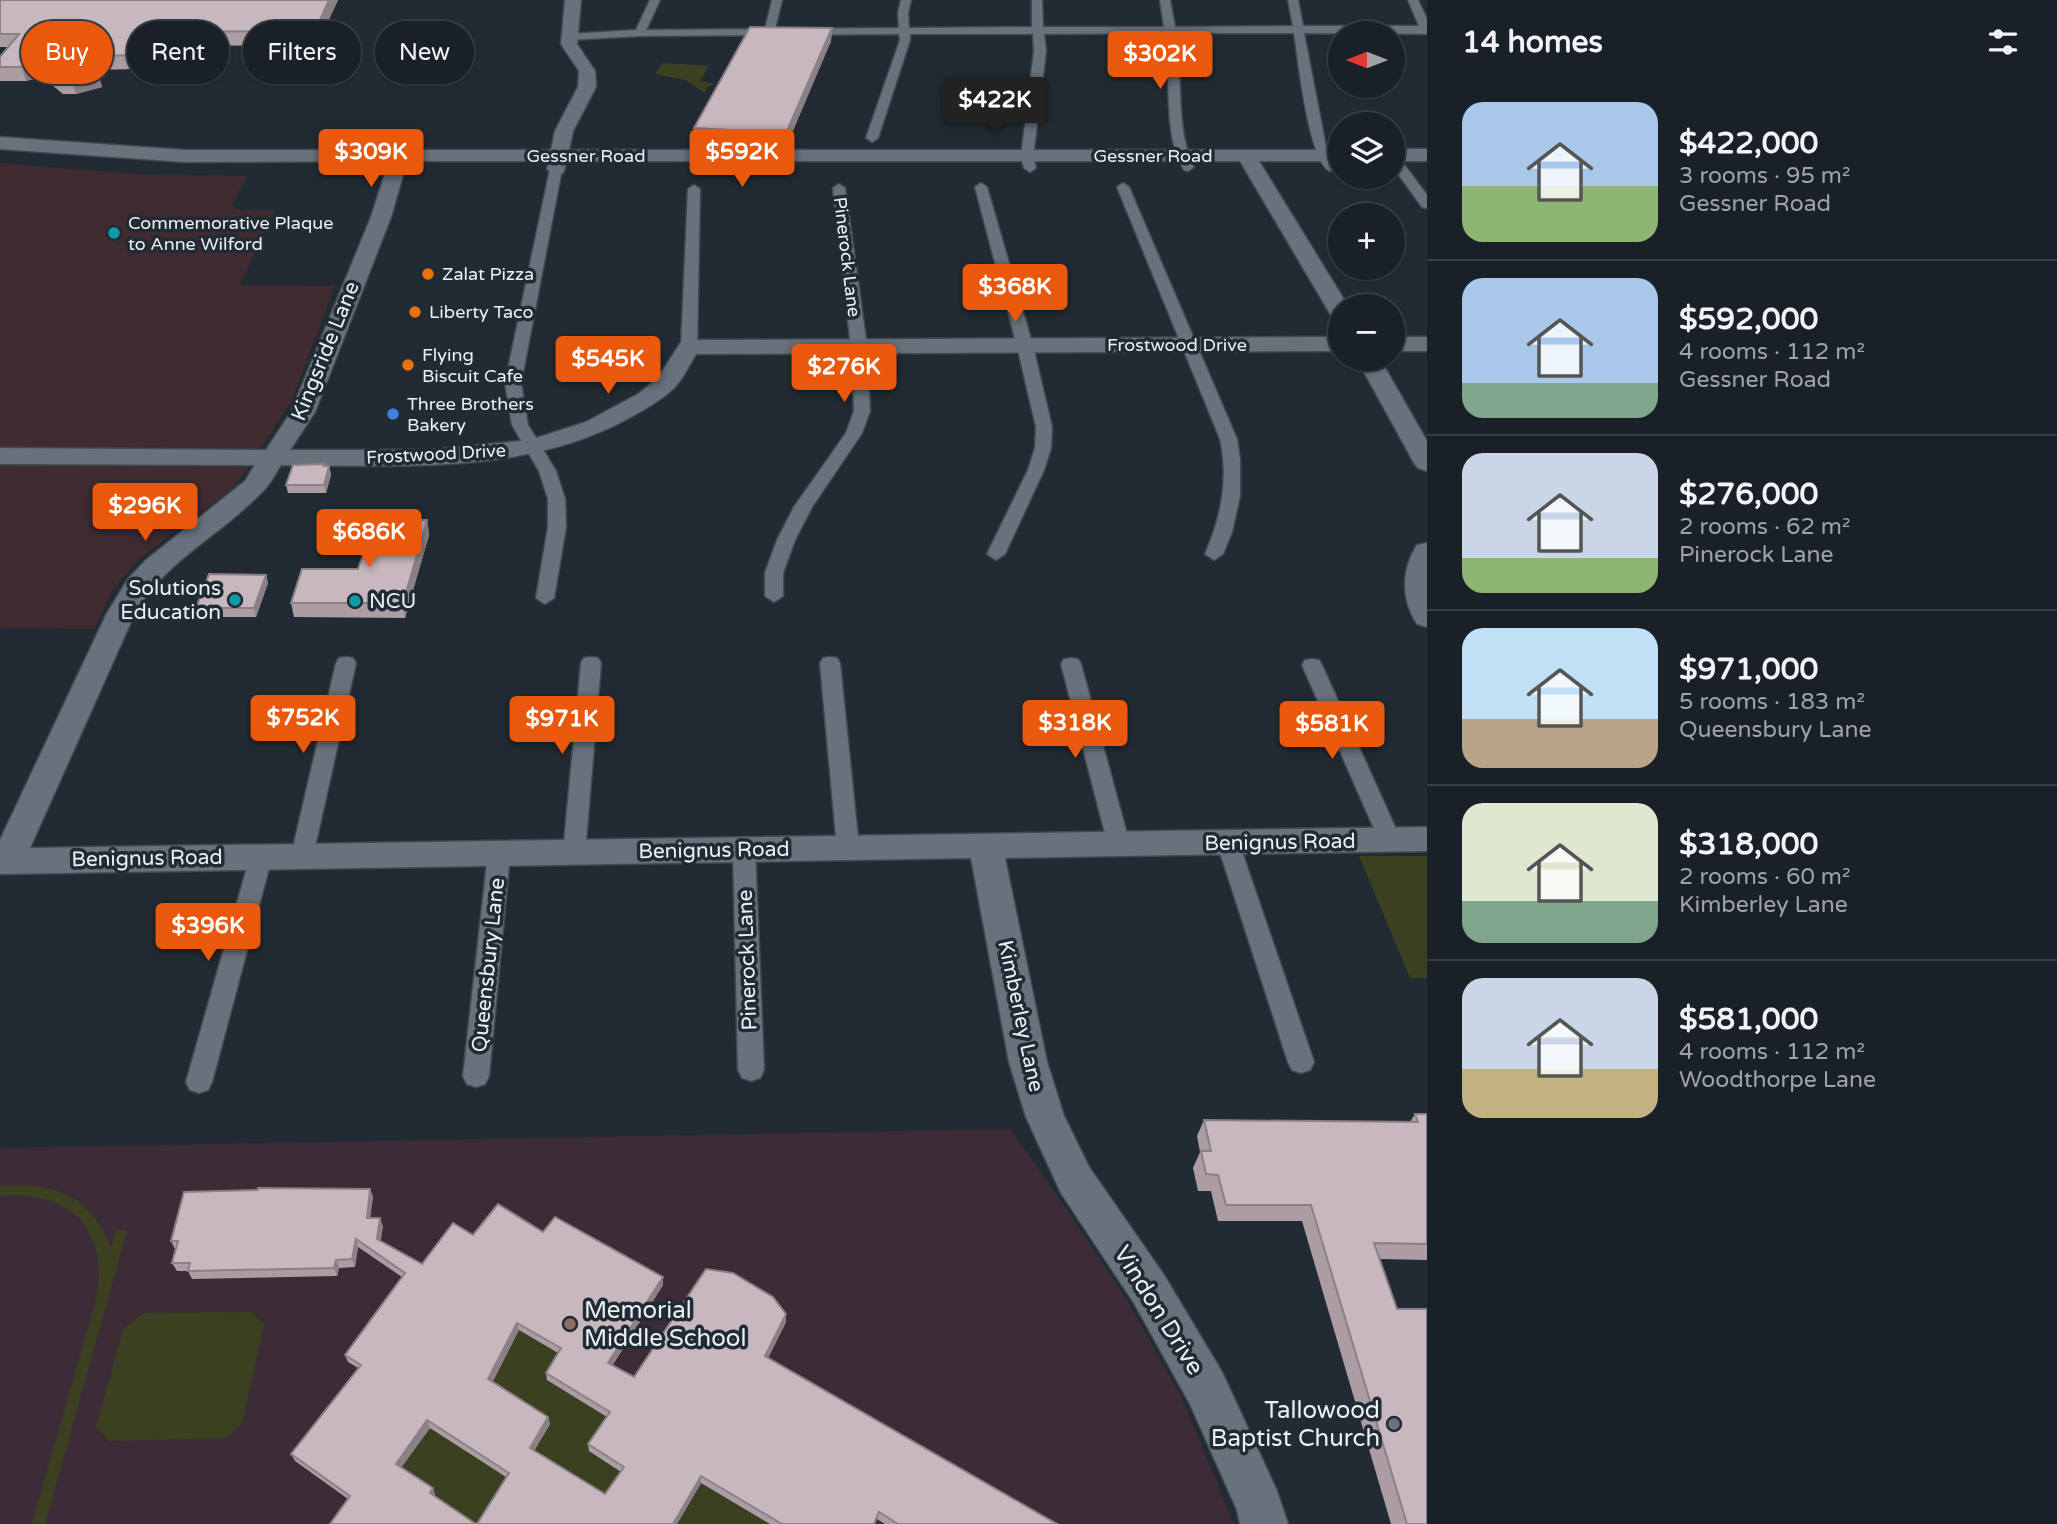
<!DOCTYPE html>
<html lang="en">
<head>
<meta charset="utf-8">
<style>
	body { margin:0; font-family:"Varela Round",sans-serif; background:#272d33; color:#f1f3f6; height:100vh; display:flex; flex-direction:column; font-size:26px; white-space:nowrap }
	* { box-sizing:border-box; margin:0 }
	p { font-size:23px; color:#9fa3a7 }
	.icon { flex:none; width:38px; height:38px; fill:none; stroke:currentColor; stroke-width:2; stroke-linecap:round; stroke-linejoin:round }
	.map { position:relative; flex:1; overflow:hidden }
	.drawer { display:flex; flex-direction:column; background:#1a2027; width:630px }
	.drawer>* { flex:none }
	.hud { position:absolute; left:21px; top:21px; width:665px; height:63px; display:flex; gap:14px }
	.needle { width:46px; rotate:270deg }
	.controls { position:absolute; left:1328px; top:21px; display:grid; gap:14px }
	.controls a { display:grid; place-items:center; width:77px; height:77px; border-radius:50%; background:#1a2027; box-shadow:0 2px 5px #0004,0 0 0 2px #383e44; font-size:35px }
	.price { position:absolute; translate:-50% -60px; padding:0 16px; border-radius:7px; background:#ea580c; color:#fff; font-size:23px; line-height:46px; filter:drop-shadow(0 2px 4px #0008) }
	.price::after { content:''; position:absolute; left:50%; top:42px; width:21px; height:16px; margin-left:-10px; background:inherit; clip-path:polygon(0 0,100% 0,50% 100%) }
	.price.active { background:#222; color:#fff }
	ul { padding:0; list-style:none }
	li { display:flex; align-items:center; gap:21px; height:175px; padding:0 35px }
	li+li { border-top:2px solid #383e44 }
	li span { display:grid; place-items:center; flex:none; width:196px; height:140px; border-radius:21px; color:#555 }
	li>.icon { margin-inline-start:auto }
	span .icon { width:84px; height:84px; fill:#fffc; stroke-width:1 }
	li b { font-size:30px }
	h2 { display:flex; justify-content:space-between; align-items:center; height:84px; padding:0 35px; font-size:30px }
	.pill { padding:0 24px; border-radius:32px; background:#1a2027; box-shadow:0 2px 5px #0004,0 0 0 2px #383e44; font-size:24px; line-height:63px }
	.pill.active { background:#ea580c; color:#fff }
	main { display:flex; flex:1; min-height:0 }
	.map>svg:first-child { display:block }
	.education { fill:#3c2c36 }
	.medical { fill:#3f2b30 }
	.green { fill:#3b4120 }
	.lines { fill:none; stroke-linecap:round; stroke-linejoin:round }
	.street-casing { stroke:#414950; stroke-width:3 }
	.secondary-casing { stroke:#414950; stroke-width:3 }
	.street { fill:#68727c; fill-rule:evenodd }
	.secondary { fill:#68727c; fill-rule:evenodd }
	.wall { fill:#ab9da3; fill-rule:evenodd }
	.shaded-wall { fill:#8b8085 }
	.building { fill:#c7b7be; stroke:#8b8085; stroke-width:2; fill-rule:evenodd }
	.culture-dot { fill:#0f9aa8; stroke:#222b34; stroke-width:2.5 }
	.food-dot { fill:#e8710a; stroke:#222b34; stroke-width:2.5 }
	.shop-dot { fill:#3f7fe0; stroke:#222b34; stroke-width:2.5 }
	.education-dot { fill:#8d6e63; stroke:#222b34; stroke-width:2.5 }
	.worship-dot { fill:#6b7280; stroke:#222b34; stroke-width:2.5 }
	.labels { text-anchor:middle; stroke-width:7; stroke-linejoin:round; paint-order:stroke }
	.far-street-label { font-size:18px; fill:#eaf0f6; stroke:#222b34 }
	.far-poi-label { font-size:18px; fill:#eaf0f6; stroke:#222b34; text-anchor:start }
	.street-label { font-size:21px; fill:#eaf0f6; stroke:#222b34 }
	.poi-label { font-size:21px; fill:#eaf0f6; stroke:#222b34; text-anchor:end }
	.near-poi-label { font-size:24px; fill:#eaf0f6; stroke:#222b34; text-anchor:start }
	.near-street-label { font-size:24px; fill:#eaf0f6; stroke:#222b34 }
</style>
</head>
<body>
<main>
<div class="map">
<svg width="1427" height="1524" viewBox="0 0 1427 1524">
	<rect width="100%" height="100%" fill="#222b34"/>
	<path class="education" d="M 1010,1129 L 1053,1189 L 1126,1298 L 1162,1362 L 1181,1396 L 1234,1524 L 0,1524 L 0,1148 Z"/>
	<path class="medical" d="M 0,163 L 136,174 L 247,176 L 232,205 L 237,210 L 275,210 L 240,285 L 335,286 L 291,402 L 246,471 L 232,489 L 141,557 L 113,589 L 95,629 L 0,628 Z"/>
	<path class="green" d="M 663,63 L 709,66 L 700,81 L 715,84 L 707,87 L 704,93 L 686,80 L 655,74 Z
		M 1427,856 L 1427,978 L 1410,978 L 1359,856 Z
		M 18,1185 C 68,1187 92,1202 111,1248 L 116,1230 L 127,1230 L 45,1524 L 32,1524 L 96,1300 C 110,1229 71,1190 0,1196 L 0,1186 Z
		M 251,1312 L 264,1324 L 242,1423 L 226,1438 L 109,1441 L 96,1427 L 123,1330 L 143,1313 Z
		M 519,1330 L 562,1356 L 611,1420 L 625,1474 L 606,1501 L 531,1455 L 490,1386 Z
		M 435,1420 L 443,1436 L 511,1480 L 483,1524 L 468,1524 L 399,1471 Z
		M 701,1483 L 770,1524 L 677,1524 Z"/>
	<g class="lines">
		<g class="street-casing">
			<path id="street" d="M 650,0 L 660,0 L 646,30 L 765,29 L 772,0 L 782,0 L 775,29 L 899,28 L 898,13 L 901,0 L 911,0 L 908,13 L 909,28 L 1032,27 L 1032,0 L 1042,0 L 1043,27 L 1164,27 L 1160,0 L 1170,0 L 1175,27 L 1293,26 L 1288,0 L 1298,0 L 1303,26 L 1419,26 L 1408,0 L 1418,0 L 1427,19 L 1427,34 L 1304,33 L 1326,147 L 1336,167 L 1330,171 C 1309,163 1298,58 1294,33 L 1176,33 C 1183,75 1175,131 1194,167 L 1188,171 L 1184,170 C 1162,135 1172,75 1165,33 L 1044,34 L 1046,51 L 1033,157 L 1036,168 L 1030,172 L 1024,168 L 1021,157 L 1034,51 L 1033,34 L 910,34 L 910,40 L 878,138 L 872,142 L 866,138 L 900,40 L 899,34 L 640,36 L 568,40 L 563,37 L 568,34 L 636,30 Z
				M 1393,154 L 1397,155 L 1427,195 L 1427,208 L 1422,207 L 1393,167 Z
				M 556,165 L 562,169 L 521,383 L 528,425 L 556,471 L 565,499 L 566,527 L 554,598 L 545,604 L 536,598 L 548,527 L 548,499 L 539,471 L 512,425 L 505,383 L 550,169 Z
				M 981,183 L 987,187 L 1033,346 L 1052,427 L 1051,448 L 1044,470 L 1005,554 L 996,560 L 987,554 L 1028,470 L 1035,448 L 1036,427 L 1017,346 L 975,187 Z
				M 1123,183 L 1129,187 L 1237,439 L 1240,460 L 1240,496 L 1232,532 L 1223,554 L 1214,560 L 1205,554 C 1221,518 1229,479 1220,439 L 1117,187 Z
				M 839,184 L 845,188 L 867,347 L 870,411 L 862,433 L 812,507 L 795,540 L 783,573 L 783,596 L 774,602 L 765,596 L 765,573 L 777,540 L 794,507 L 846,433 L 854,411 L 851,347 L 833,188 Z
				M 694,185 L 700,189 L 697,347 L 689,352 L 681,347 L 688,189 Z
				M 346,657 L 353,658 L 356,663 L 313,856 L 310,862 L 302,864 L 294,862 L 291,856 L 336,663 L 339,658 Z
				M 591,657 L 598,658 L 601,663 L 585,853 L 582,859 L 574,861 L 566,859 L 563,853 L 581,663 L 584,658 Z
				M 830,657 L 837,658 L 840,663 L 859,848 L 856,854 L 848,856 L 840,854 L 837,848 L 820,663 L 823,658 Z
				M 1071,658 L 1078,659 L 1081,664 L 1130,845 L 1127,851 L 1119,853 L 1111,851 L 1108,845 L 1061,664 L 1064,659 Z
				M 1312,659 L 1319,660 L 1322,665 L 1401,840 L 1398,846 L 1390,848 L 1382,846 L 1379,840 L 1302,665 L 1305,660 Z
				M 1228,835 L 1236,837 L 1239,843 L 1314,1062 L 1310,1070 L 1301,1073 L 1292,1070 L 1288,1062 L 1217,843 L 1220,837 Z
				M 744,842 L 752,844 L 755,850 L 764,1070 L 760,1078 L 751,1081 L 742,1078 L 738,1070 L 733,850 L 736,844 Z
				M 499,846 L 507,848 L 510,854 L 489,1076 L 485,1084 L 476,1087 L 467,1084 L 463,1076 L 488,854 L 491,848 Z
				M 261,849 L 269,851 L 272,857 L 212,1082 L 208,1090 L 199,1093 L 190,1090 L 186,1082 L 250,857 L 253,851 Z"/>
		</g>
		<g class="secondary-casing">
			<path id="secondary" d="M 565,0 L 581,0 L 577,44 L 595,71 L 596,87 L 573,131 L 569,150 L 1340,150 L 1340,161 L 1259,161 L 1348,306 L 1340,306 L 1340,318 L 1332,317 L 1240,161 L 567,161 L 563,173 L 556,175 L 547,169 L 548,161 L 407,161 L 391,217 L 315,412 L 290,450 L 428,450 L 530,440 L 586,422 L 638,394 L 658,378 L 681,342 L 689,340 L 1340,337 L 1340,351 L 696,354 C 689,365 683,380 673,389 C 660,401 644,410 629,418 C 524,476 397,465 281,465 C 275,474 270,485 262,492 C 220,536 167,559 135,613 L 30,848 L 1427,827 L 1427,851 L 1005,858 L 1047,1062 L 1064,1116 L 1089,1167 L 1164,1275 L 1222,1372 L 1277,1491 L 1288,1524 L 1240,1524 L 1237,1510 L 1190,1404 L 1134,1303 L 1061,1193 L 1026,1117 L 1009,1062 L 971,858 L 0,874 L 0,840 L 107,613 L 128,579 L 146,560 L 245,481 L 255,465 L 0,464 L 0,448 L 266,450 L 291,412 L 371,217 L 389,161 L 185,162 L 0,149 L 0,137 L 185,150 L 551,150 L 555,131 L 578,87 L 579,71 L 561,44 Z
				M 1393,149 L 1427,149 L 1427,161 L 1393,161 Z
				M 1393,337 L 1427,337 L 1427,351 L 1393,351 Z
				M 1357,359 L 1380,359 L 1427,441 L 1427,471 L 1418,468 L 1414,463 Z
				M 1427,543 L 1427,627 L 1417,624 C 1401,599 1401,570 1417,545 Z"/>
		</g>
		<use href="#street" class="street"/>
		<use href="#secondary" class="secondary"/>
	</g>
	<path class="wall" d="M 0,0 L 338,0 L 317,45 L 161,46 L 155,55 L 137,69 L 94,70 L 98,73 L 102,87 L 76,94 L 63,94 L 42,77 L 26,81 L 0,81 L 0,57 L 8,47 L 0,47 Z
		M 832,28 L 831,41 L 786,147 L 694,142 L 694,128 Z
		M 325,466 L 329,466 L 331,475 L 326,493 L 288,493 L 286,485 Z
		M 427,520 L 429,535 L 405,618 L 294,617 L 291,603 L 358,569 Z
		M 266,575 L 268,583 L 256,617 L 199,617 L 196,608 Z
		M 1415,1114 L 1427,1114 L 1427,1260 L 1380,1259 L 1427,1524 L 1391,1524 L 1302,1221 L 1218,1221 L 1211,1191 L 1198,1191 L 1193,1168 L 1200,1152 L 1197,1136 L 1204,1120 L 1410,1122 Z
		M 370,1189 L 373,1197 L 370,1218 L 383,1226 L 380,1241 L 422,1264 L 473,1235 L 543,1232 L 663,1277 L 663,1285 L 612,1366 L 634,1377 L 786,1322 L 768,1358 L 1057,1524 L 885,1524 L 877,1519 L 875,1524 L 770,1524 L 701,1483 L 677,1524 L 477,1524 L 506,1477 L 430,1428 L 401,1467 L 435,1494 L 434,1496 L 348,1499 L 295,1461 L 291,1454 L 358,1368 L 348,1362 L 345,1355 L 402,1277 L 358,1247 L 355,1267 L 339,1268 L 337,1276 L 192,1279 L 188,1271 L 177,1271 L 172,1263 L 175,1249 L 171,1241 ZM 519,1330 L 558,1353 L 546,1373 L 547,1380 L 607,1417 L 588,1444 L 589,1451 L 621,1472 L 605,1494 L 534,1451 L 550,1424 L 548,1417 L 493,1381 Z"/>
	<path class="shaded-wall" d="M 329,0 L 338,0 L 317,45 L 315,31 Z
		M 832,28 L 831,41 L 786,147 L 786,133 Z
		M 157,32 L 161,46 L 155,55 L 137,69 L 133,55 Z
		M 37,63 L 42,77 L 26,81 L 22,67 Z
		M 98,73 L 102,87 L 76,94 L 72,79 Z
		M 329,466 L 331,475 L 326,493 L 324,485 Z
		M 427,520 L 429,535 L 405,618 L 403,603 Z
		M 266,575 L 268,583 L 256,617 L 254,608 Z
		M 370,1189 L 373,1197 L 369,1226 L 367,1218 Z
		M 380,1218 L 383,1226 L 380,1247 L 377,1239 Z
		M 356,1239 L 358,1247 L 355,1267 L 352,1259 Z
		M 336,1260 L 339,1268 L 337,1276 L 334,1268 Z
		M 663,1277 L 663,1285 L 609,1371 L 608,1363 Z
		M 786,1314 L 786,1322 L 765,1364 L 765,1356 Z
		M 517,1323 L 519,1330 L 490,1386 L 488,1379 Z
		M 548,1417 L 550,1424 L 531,1455 L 530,1448 Z
		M 427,1420 L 430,1428 L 399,1471 L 396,1464 Z
		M 701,1476 L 701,1483 L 677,1524 L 673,1524 Z
		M 433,1488 L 435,1494 L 432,1500 L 430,1493 Z"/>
	<path class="building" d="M 0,0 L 329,0 L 315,31 L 157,32 L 151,41 L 133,55 L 77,57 L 98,73 L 72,79 L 59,80 L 37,63 L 22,67 L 0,67 L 0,57 L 19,34 L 0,34 Z
		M 750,27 L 832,28 L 786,133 L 694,128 Z
		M 325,464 L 324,466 L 329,466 L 324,485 L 286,485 L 293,465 Z
		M 376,520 L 427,520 L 403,603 L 291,603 L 302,569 L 358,569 Z
		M 209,574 L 266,575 L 254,608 L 196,608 Z
		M 1415,1114 L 1427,1114 L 1427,1244 L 1374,1243 L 1397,1309 L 1427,1309 L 1427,1524 L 1407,1524 L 1311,1205 L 1226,1205 L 1218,1175 L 1206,1174 L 1201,1151 L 1211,1151 L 1204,1120 L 1418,1122 Z
		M 258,1188 L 370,1189 L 367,1218 L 380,1218 L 377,1239 L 422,1264 L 453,1223 L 473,1235 L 498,1204 L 543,1232 L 555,1217 L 663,1277 L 608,1363 L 634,1377 L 706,1269 L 733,1273 L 773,1297 L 786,1314 L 765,1356 L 1057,1524 L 898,1524 L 879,1512 L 874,1524 L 782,1524 L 701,1476 L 673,1524 L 477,1524 L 509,1473 L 427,1420 L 396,1464 L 433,1488 L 430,1493 L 476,1524 L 330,1524 L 350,1496 L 291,1454 L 361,1365 L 345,1355 L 405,1273 L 356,1239 L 352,1259 L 336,1260 L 334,1268 L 188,1271 L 190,1263 L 172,1263 L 178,1241 L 171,1241 L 184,1192 L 258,1190 ZM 517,1323 L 561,1348 L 546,1373 L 610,1412 L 588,1444 L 624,1467 L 605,1494 L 530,1448 L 548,1417 L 488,1379 Z"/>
	<g class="culture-dot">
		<circle cx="114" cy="233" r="7"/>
		<circle cx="235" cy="600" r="7"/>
		<circle cx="355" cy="601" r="7"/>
	</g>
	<g class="food-dot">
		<circle cx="428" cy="274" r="7"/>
		<circle cx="415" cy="312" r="7"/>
		<circle cx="408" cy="365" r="7"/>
	</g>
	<circle class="shop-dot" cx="393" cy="414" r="7"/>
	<circle class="education-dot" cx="570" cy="1324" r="7"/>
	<circle class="worship-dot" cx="1394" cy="1424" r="7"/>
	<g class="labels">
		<g class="far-street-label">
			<text x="586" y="162">Gessner Road</text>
			<text x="1153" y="162">Gessner Road</text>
			<text transform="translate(847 257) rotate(83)" y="6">Pinerock Lane</text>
			<text x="1177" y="351">Frostwood Drive</text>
			<text transform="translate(436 454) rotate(-3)" y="6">Frostwood Drive</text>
		</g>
		<g class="far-poi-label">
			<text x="128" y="229">Commemorative Plaque<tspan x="128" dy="21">to Anne Wilford</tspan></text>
			<text x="442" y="280">Zalat Pizza</text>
			<text x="429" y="318">Liberty Taco</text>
			<text x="422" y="361">Flying<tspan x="422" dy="21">Biscuit Cafe</tspan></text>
			<text x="407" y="410">Three Brothers<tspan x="407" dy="21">Bakery</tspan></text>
		</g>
		<g class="street-label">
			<text transform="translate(325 351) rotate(-68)" y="7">Kingsride Lane</text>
			<text transform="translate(1280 842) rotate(-1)" y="7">Benignus Road</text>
			<text transform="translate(714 850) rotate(-1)" y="7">Benignus Road</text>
			<text transform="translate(147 858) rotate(-1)" y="7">Benignus Road</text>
			<text transform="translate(747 960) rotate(-92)" y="7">Pinerock Lane</text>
			<text transform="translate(488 965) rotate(-84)" y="7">Queensbury Lane</text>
			<text transform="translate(1021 1016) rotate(78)" y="7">Kimberley Lane</text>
		</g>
		<g class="poi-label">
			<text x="221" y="595">Solutions<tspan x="221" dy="24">Education</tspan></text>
			<text x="369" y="608" text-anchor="start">NCU</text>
		</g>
		<g class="near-poi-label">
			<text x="584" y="1318">Memorial<tspan x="584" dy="28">Middle School</tspan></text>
			<text x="1380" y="1418" text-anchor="end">Tallowood<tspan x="1380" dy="28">Baptist Church</tspan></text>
		</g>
		<g class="near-street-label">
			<text transform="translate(1159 1310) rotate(58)" y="8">Vindon Drive</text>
		</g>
	</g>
</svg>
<div class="controls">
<a><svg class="needle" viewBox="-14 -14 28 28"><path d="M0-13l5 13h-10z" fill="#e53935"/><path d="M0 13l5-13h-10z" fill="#9fa3a7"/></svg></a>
<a><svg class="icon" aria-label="layers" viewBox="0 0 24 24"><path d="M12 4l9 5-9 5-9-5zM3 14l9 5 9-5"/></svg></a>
<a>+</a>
<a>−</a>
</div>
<b class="price" style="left:1160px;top:91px">$302K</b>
<b class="price active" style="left:995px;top:137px">$422K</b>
<b class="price" style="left:371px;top:189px">$309K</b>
<b class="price" style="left:742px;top:189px">$592K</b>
<b class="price" style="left:1015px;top:324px">$368K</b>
<b class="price" style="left:608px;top:396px">$545K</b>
<b class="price" style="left:844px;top:404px">$276K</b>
<b class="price" style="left:145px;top:543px">$296K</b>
<b class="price" style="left:369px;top:569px">$686K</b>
<b class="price" style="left:303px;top:755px">$752K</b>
<b class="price" style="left:562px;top:756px">$971K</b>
<b class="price" style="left:1075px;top:760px">$318K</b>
<b class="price" style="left:1332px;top:761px">$581K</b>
<b class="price" style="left:208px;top:963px">$396K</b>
<div class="hud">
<a class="pill active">Buy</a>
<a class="pill">Rent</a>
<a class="pill">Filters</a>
<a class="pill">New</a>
</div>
</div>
<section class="drawer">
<h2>14 homes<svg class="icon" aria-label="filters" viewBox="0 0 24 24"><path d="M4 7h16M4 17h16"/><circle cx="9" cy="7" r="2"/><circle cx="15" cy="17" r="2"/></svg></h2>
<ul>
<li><span style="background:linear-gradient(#a9c7e8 60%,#8fb573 0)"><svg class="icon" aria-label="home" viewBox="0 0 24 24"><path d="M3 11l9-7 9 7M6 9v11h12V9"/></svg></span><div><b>$422,000</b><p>3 rooms · 95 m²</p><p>Gessner Road</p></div></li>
<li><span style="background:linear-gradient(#a9c7e8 75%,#7fa58c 0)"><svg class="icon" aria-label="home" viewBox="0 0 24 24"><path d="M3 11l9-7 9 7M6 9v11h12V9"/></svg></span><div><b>$592,000</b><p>4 rooms · 112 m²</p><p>Gessner Road</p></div></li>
<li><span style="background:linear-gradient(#c9d6e8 75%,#8fb573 0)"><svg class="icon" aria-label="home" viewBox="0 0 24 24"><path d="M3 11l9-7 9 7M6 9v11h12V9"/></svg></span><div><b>$276,000</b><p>2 rooms · 62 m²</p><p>Pinerock Lane</p></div></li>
<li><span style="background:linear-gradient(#bfe0f5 65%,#b9a48a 0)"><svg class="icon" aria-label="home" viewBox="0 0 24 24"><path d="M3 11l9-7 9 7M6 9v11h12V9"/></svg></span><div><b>$971,000</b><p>5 rooms · 183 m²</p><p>Queensbury Lane</p></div></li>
<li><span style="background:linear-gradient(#dfe7d0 70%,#7fa58c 0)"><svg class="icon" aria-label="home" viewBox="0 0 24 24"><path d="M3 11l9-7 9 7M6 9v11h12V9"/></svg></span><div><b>$318,000</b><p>2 rooms · 60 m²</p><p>Kimberley Lane</p></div></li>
<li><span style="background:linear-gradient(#c9d6e8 65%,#c2b280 0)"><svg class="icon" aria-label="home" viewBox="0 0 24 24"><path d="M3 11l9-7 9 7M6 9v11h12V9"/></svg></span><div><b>$581,000</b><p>4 rooms · 112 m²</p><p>Woodthorpe Lane</p></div></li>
</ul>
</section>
</main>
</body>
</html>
